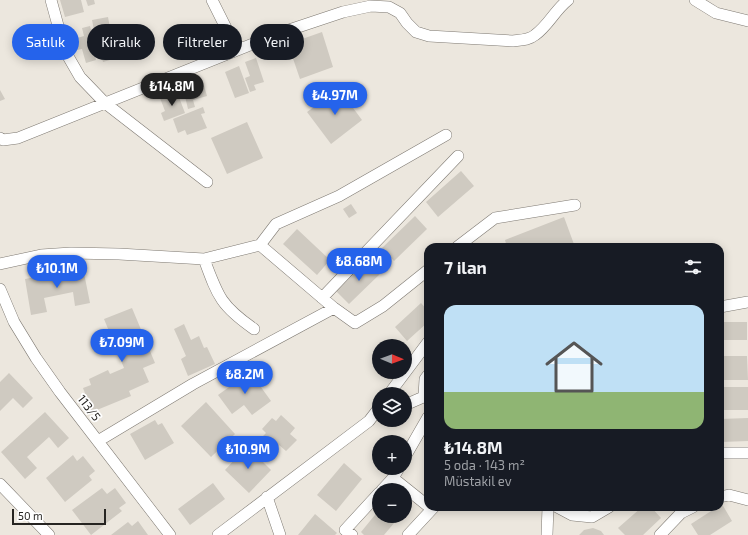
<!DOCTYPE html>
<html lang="tr">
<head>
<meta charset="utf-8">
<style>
	body { margin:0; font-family:"Exo 2",sans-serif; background:#20242c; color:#f1f3f6; height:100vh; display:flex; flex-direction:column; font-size:15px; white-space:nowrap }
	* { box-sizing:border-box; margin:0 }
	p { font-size:13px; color:#9ea1a6 }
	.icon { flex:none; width:22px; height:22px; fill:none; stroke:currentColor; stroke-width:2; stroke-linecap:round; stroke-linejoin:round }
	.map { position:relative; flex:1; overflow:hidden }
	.side { position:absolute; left:424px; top:243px; width:300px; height:268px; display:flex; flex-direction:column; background:#171b24; border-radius:12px; box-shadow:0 2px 10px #0003 }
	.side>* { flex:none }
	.guide { position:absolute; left:12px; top:24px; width:352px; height:36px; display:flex; gap:8px }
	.needle { width:26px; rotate:91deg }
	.buttons { position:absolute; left:372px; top:339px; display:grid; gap:8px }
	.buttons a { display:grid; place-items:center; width:40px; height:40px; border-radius:50%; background:#171b24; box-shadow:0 2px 10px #0003; font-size:20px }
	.scale { position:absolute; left:12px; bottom:10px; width:94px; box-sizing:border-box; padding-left:4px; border:2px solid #262421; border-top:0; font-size:11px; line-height:14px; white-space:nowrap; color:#262421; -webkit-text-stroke:3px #fff; paint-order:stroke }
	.price { position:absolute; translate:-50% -34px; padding:0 9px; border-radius:14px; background:#2563eb; color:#fff; font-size:13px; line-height:26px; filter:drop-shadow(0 1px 2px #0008) }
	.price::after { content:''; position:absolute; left:50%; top:24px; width:12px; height:9px; margin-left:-6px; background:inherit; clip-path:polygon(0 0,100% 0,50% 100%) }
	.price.selected { background:#222; color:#fff }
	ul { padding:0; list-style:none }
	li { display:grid; align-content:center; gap:8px; height:212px; padding:0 20px }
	li span { display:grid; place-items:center; height:124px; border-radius:12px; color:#555 }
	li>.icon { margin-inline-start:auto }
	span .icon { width:72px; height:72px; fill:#fffc; stroke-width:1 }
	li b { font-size:17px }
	h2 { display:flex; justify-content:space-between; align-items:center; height:48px; padding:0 20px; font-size:17px }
	.tag { padding:0 14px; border-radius:18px; background:#171b24; box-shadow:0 2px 10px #0003; font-size:14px; line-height:36px }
	.tag.selected { background:#2563eb; color:#fff }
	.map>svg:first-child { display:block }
	.building { fill:#cfcac1 }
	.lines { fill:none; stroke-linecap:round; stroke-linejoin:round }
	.street-casing { stroke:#7e7972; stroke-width:12 }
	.street { stroke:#fff; stroke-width:11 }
	.labels { text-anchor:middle; stroke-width:3.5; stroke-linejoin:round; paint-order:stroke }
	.street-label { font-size:12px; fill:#262421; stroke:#fff }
</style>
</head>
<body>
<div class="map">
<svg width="748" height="535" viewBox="0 0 748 535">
	<rect width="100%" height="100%" fill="#ece7de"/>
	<path class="building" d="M 60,0 L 81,0 L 84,12 L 65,17 Z
		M 86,0 L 94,0 L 95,4 L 88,6 Z
		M 108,17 L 110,28 L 115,27 L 117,36 L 96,40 L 92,20 Z
		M 90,26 L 94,41 L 91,41 L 96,60 L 86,63 L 82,49 L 77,50 L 74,39 L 84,36 L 82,28 Z
		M 322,32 L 333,67 L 300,79 L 288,44 Z
		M 118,37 L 120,42 L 116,44 L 120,57 L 103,62 L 98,43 Z
		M 256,58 L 264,82 L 254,85 L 256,90 L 250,92 L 245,78 L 250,76 L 245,62 Z
		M 239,66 L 249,93 L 235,98 L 225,72 Z
		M 203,82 L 207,96 L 193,100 L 195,107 L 188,109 L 183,88 Z
		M 339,89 L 362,120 L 331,144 L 307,112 Z
		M 0,90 L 5,99 L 0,101 Z
		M 177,92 L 185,113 L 164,121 L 161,113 L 165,111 L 160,98 Z
		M 203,107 L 205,113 L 201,114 L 207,128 L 187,135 L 185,130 L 178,133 L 173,119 Z
		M 247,122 L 263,158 L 227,174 L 211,138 Z
		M 461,171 L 474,186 L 438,217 L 426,202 Z
		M 351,204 L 357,213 L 349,218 L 343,209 Z
		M 415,216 L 427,229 L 394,261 L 382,248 Z
		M 564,217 L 575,247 L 507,247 L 505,240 Z
		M 297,229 L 330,260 L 317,275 L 283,244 Z
		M 370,259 L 382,272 L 349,304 L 336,291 Z
		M 83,268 L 90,303 L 75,306 L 73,292 L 44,298 L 47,312 L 31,315 L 25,279 Z
		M 421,303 L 428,311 L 428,322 L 407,341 L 395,327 Z
		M 132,308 L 155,363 L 143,368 L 149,382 L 129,391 L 131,396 L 92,412 L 83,388 L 91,385 L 89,379 L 108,370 L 110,374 L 124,368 L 104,319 Z
		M 720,322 L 747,322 L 747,340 L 720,340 Z
		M 184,324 L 191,340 L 199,336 L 204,348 L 207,347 L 215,364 L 188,376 L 181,359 L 186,356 L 174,329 Z
		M 720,356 L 747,356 L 748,380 L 720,380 Z
		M 250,372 L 271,401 L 252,415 L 244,405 L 232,414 L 218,395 Z
		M 9,373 L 33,398 L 23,408 L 13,398 L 0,411 L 0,382 Z
		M 722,387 L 748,387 L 748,410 L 722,410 Z
		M 206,402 L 235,434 L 211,457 L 181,426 Z
		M 45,412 L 69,438 L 58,448 L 49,437 L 27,457 L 37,468 L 25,479 L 1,452 Z
		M 281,415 L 295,428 L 290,434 L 297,440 L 286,451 L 279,445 L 274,452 L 260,439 L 266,433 L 262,429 L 272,418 L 276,421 Z
		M 748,418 L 748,441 L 721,442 L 720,419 Z
		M 155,420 L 158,425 L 162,423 L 174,443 L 145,460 L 130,434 Z
		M 247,446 L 271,470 L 249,493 L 225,470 Z
		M 73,455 L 77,461 L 83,456 L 95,471 L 89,476 L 92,480 L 65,502 L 46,478 Z
		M 344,463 L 362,479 L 336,511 L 317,495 Z
		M 213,483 L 225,499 L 190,525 L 178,509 Z
		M 102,488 L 107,494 L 115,488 L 126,503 L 119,508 L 122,511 L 91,535 L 72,510 Z
		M 722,504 L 732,521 L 710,535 L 698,535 L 691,524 Z
		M 642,507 L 651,507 L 661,518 L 643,535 L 625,535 L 618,528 Z
		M 379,510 L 379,516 L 400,516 L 384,535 L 364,535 L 361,532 Z
		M 315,514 L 337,533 L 335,535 L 298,535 Z
		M 138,521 L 148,535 L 111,535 L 128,522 L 132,526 Z
		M 593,528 L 601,531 L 604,535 L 579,535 L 584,530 Z"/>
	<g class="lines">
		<g class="street-casing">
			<path id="street" d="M 51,0 L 65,51 L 80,77 L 105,103 L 207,182
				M 212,0 L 226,28 L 240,49
				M 695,0 L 716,13 L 748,21
				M 0,138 L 3,140 L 18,138 L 280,33 L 343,12 L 371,6 L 389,7 L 400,13 L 407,23 L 416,32 L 429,36 L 513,41 C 521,40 529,40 535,35 C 548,26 555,10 568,0
				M 260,245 L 334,308 L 355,323 L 383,306 L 428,270
				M 457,247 L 495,218 L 575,205
				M 204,259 C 218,297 221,306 254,329
				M 0,264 L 41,255 L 71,253 L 119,254 L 204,259 L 260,245 L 276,224 L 339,196 L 446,135
				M 0,289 L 14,322 L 36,358 L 60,392 L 170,535
				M 322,298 L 458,156
				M 720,307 L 748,302
				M 389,394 L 428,342
				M 424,396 L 425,379 L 428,375
				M 405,405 L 428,395
				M 98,441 L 193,384 L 334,308
				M 720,453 L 748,453
				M 405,457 L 428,417
				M 393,478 L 428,506
				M 0,484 L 49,535
				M 382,490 L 393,478 L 399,468
				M 267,497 L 280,535
				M 720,497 L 729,495 L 748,500
				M 557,507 L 572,515 L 592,517 L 609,507
				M 218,535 L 369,421 L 379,408
				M 352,535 L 345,530 L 379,493
				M 408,535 L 434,507
				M 547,535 L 548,507
				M 660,535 L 681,513 L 693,507"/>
		</g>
		<use href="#street" class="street"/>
	</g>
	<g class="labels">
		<g class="street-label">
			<text transform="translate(89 408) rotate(52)" y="4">113/5</text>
		</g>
	</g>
</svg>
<div class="buttons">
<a><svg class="needle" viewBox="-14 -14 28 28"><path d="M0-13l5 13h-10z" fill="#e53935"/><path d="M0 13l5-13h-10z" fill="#9ea1a6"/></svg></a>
<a><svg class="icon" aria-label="layers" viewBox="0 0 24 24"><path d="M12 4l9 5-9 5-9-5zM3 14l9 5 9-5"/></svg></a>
<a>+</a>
<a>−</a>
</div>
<div class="scale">50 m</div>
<b class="price selected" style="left:172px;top:107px">₺14.8M</b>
<b class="price" style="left:335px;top:116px">₺4.97M</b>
<b class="price" style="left:359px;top:282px">₺8.68M</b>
<b class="price" style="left:57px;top:289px">₺10.1M</b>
<b class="price" style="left:122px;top:363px">₺7.09M</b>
<b class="price" style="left:245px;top:395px">₺8.2M</b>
<b class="price" style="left:248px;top:470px">₺10.9M</b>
<div class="guide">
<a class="tag selected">Satılık</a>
<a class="tag">Kiralık</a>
<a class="tag">Filtreler</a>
<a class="tag">Yeni</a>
</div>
<section class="side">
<h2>7 ilan<svg class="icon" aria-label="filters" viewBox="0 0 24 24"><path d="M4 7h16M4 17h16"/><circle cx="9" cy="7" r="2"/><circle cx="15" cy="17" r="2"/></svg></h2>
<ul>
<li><span style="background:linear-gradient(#bfe0f5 70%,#8fb573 0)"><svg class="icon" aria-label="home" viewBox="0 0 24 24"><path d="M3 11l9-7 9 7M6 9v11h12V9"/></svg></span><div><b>₺14.8M</b><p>5 oda · 143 m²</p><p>Müstakil ev</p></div></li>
</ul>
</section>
</div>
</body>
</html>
